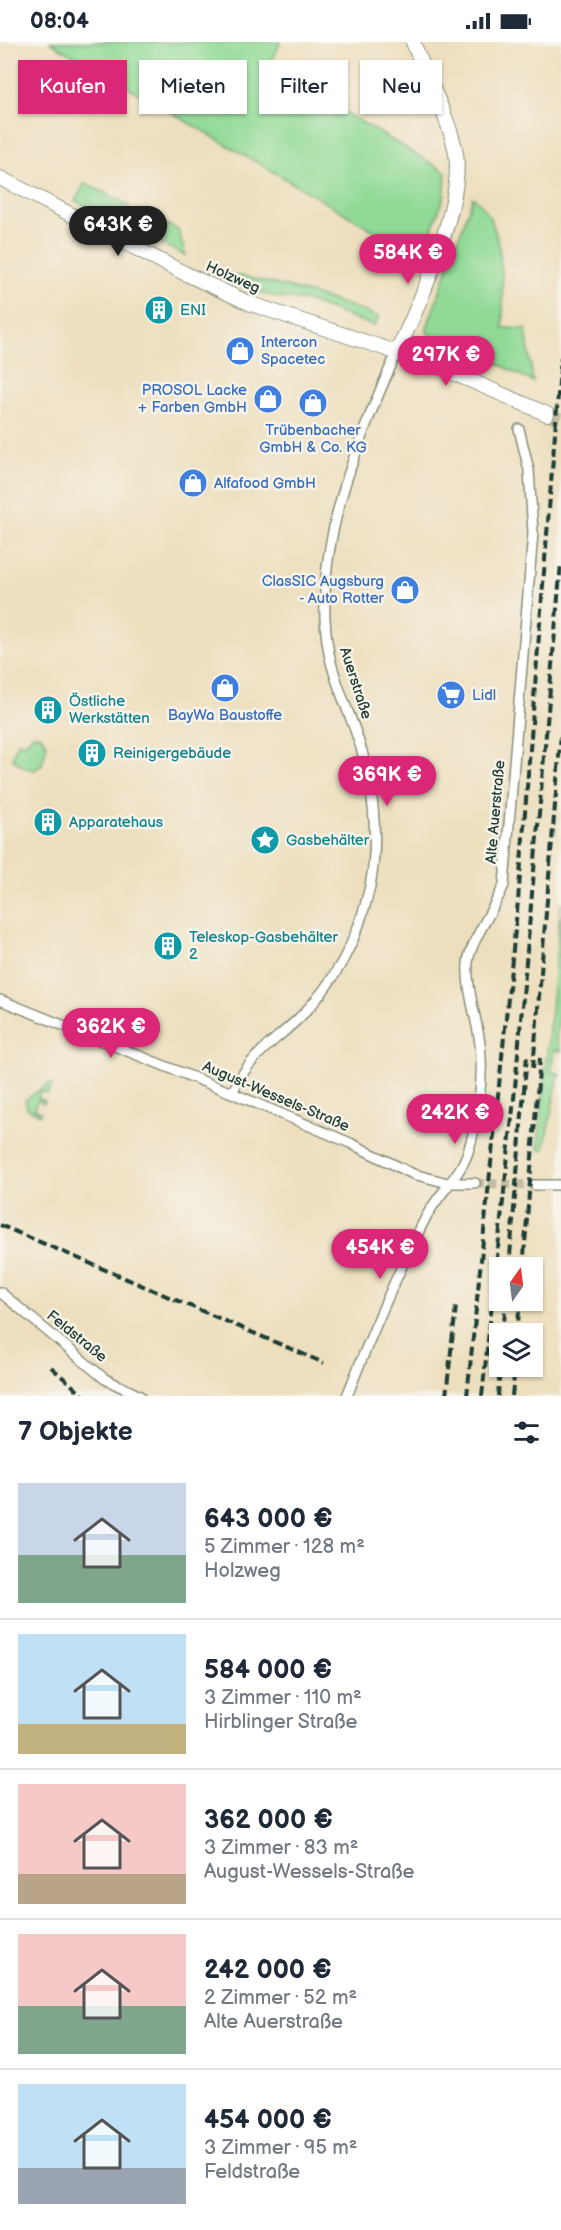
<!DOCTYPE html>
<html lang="de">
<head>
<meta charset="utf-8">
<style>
	body { margin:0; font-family:"Balsamiq Sans",sans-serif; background:#f2f2f3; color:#1f2937; height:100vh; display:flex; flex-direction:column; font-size:22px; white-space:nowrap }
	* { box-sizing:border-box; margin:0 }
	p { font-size:20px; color:#747a83 }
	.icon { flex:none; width:33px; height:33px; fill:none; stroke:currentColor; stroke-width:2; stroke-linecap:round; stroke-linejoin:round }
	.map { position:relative; height:1354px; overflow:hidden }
	.panel { display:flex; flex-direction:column; background:#fff; flex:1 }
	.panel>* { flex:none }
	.top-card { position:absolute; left:18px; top:18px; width:525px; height:54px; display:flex; gap:12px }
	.needle { width:39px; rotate:14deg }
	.tools { position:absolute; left:489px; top:1215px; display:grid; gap:12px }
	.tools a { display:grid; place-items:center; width:54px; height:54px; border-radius:0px; background:#fff; box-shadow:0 2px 4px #0004; font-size:30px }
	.price { position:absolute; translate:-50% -51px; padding:0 14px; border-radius:21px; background:#db2777; color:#fff; font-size:20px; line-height:39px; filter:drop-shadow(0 2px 3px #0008) }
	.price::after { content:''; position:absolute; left:50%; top:36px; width:18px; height:14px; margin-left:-9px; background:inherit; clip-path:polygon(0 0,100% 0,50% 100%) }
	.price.selected { background:#222; color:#fff }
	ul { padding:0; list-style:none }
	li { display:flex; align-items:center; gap:18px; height:150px; padding:0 18px }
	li+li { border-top:2px solid #e0e1e3 }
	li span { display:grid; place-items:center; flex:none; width:168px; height:120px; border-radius:0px; color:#555 }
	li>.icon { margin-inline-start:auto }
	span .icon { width:72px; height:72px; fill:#fffc; stroke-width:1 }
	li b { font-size:26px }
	h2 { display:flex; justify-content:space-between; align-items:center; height:72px; padding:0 18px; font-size:26px }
	.tag { padding:0 21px; border-radius:0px; background:#fff; box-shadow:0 2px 4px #0004; font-size:21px; line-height:54px }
	.tag.selected { background:#db2777; color:#fff }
	.status { display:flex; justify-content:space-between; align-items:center; height:42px; padding:0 30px; background:#fff; direction:ltr }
	.status svg { height:16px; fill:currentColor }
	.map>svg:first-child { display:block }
	.green { fill:#90da96; stroke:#588c65; stroke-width:1.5 }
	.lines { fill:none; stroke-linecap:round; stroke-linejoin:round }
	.street-tunnel { stroke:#c4bfa2; stroke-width:9; stroke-dasharray:9 4.5; stroke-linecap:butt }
	.secondary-tunnel { stroke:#c4bfa2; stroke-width:14; stroke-dasharray:14 7; stroke-linecap:butt }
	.street-casing { stroke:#868e79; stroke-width:12 }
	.secondary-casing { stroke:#868e79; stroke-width:16 }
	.street { stroke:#fff; stroke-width:9 }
	.secondary { stroke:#fff; stroke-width:14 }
	.rail { stroke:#1f3d34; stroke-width:4; stroke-dasharray:9 4.5; stroke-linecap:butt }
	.labels { text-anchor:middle; stroke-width:5; stroke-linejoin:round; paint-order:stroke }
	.street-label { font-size:15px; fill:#1f3d34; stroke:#f7f3e8 }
	.culture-label { font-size:15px; fill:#0d838f; stroke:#f7f3e8; text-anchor:start }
	.shop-label { font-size:15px; fill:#366cbe; stroke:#f7f3e8; text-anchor:start }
</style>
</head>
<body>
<div class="status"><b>08:04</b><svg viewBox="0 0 49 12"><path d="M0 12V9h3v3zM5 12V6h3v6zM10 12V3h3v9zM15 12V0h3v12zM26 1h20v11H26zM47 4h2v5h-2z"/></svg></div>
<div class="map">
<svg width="561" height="1354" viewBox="0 0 561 1354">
	<rect width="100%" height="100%" fill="#f7f3e8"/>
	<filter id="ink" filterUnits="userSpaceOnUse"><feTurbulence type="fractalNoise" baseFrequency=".0167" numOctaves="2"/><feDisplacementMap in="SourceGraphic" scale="12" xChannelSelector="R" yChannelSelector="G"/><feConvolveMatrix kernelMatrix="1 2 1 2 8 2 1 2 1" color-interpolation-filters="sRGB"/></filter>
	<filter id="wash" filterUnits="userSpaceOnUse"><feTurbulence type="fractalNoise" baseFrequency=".008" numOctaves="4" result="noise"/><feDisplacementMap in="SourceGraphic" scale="24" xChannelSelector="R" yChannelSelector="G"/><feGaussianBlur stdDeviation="1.35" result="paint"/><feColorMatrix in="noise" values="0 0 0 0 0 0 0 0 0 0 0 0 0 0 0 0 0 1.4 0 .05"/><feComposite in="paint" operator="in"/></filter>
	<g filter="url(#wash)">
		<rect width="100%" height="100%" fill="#eddfbe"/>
		<path class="green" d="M 50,0 L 281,0 L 268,25 L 446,130 L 444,155 L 421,216 Z
			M 85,141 L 129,163 L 114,178 L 75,159 Z
			M 473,155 C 507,178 502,249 503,286 L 526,287 L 533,340 L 493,319 L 440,305 L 426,288 Z
			M 138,168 L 178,188 L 186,214 L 121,182 Z
			M 212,229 C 270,239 324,253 379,275 L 374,284 L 307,259 L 275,255 L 238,244 Z
			M 33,692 L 40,693 L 47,702 L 42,722 L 35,728 L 23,725 L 12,716 L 18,700 L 24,702 Z
			M 561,860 L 561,953 L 556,997 L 561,1009 L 554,1008 L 551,1030 L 559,1031 L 544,1108 L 538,1107 Z
			M 48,1042 L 52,1043 L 48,1052 L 41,1049 L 38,1056 L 45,1059 L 44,1062 L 37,1059 L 34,1067 L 41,1070 L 39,1073 L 27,1066 L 25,1058 Z"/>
	</g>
	<g filter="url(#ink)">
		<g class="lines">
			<path class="street-tunnel" d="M 475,1141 L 534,1143"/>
			<path class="secondary-tunnel" d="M 547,372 L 561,378"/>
			<g class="street-casing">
				<path id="street" d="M 0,958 L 232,1051 L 350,1101 L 413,1132 L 448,1141 L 475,1141
					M 232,1051 C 250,1013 268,1005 297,978 C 335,942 359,895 370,844 C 380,793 373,737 355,688 C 346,663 334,638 329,611 C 310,512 357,400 397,310
					M 534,1143 L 561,1143
					M 0,1250 L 105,1337 L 140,1354
					M 347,1354 C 371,1293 396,1233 426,1175 C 438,1152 460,1134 468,1110 C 478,1079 484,1035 480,1002 C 477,976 466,947 468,921 C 469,902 495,865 504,843 L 533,491 L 529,428 L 519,387"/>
			</g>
			<g class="secondary-casing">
				<path id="secondary" d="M 0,136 L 184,231 L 251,262 L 435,323 L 547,372
					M 397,310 C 419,263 467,157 455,106 C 446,69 426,35 413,0"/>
			</g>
			<use href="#street" class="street"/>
			<use href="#secondary" class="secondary"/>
			<path class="rail" d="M 533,1026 L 561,691
				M 0,1183 L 324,1321
				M 509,1226 L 527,1013
				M 523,1226 L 540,1016
				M 503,1292 L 506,1258
				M 517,1292 L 520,1258
				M 51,1325 L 84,1354
				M 446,1354 L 456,1264
				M 467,1354 L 518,859 L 561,315
				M 482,1354 L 514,1057 L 561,521
				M 498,1354 L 500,1324
				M 512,1354 L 515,1324"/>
		</g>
	</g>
	<defs>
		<g id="building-disc" transform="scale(1.5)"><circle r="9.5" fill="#0f9aa8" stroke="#f7f3e8"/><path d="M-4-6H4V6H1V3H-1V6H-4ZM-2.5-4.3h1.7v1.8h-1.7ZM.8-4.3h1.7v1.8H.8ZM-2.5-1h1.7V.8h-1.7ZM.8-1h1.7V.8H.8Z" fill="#fff"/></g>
		<g id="shop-disc" transform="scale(1.5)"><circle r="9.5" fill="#3f7fe0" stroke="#f7f3e8"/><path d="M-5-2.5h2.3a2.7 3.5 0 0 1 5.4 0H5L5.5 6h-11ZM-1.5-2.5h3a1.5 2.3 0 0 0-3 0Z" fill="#fff"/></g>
		<g id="supermarket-disc" transform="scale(1.5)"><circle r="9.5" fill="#3f7fe0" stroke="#f7f3e8"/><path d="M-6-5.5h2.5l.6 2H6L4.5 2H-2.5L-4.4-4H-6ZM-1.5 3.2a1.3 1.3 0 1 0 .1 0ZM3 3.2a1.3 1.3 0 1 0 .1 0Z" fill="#fff"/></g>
		<g id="sight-disc" transform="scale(1.5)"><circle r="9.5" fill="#0f9aa8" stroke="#f7f3e8"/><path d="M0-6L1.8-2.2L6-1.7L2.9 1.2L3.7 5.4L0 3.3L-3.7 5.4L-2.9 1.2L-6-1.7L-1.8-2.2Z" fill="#fff"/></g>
	</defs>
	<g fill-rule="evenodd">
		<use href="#building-disc" x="159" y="268"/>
		<use href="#shop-disc" x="240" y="309"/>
		<use href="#shop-disc" x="268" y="357"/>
		<use href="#shop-disc" x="313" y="361"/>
		<use href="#shop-disc" x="193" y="441"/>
		<use href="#shop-disc" x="405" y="548"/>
		<use href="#shop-disc" x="225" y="646"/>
		<use href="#supermarket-disc" x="451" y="653"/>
		<use href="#building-disc" x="48" y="668"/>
		<use href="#building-disc" x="92" y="711"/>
		<use href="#building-disc" x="48" y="780"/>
		<use href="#sight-disc" x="265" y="798"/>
		<use href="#building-disc" x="168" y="904"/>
	</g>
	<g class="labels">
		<g class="street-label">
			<text transform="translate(233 235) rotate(24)" y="5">Holzweg</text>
			<text transform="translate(356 641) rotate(72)" y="5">Auerstraße</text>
			<text transform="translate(495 770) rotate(-85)" y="5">Alte Auerstraße</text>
			<text transform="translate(276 1054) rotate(23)" y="5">August-Wessels-Straße</text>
			<text transform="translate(77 1294) rotate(39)" y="5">Feldstraße</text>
		</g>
		<g class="culture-label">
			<text x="180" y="273">ENI</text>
			<text x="69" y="664">Östliche<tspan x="69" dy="17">Werkstätten</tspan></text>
			<text x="113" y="716">Reinigergebäude</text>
			<text x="69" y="785">Apparatehaus</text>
			<text x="286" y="803">Gasbehälter</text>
			<text x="189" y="900">Teleskop-Gasbehälter<tspan x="189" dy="17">2</tspan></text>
		</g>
		<g class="shop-label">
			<text x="261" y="305">Intercon<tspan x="261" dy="17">Spacetec</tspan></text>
			<text x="247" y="353" text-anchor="end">PROSOL Lacke<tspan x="247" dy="17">+ Farben GmbH</tspan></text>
			<text x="313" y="393" text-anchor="middle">Trübenbacher<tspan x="313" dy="17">GmbH &amp; Co. KG</tspan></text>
			<text x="214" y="446">Alfafood GmbH</text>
			<text x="384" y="544" text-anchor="end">ClasSIC Augsburg<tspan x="384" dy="17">- Auto Rotter</tspan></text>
			<text x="472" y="658">Lidl</text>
			<text x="225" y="678" text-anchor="middle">BayWa Baustoffe</text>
		</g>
	</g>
</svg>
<div class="tools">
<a><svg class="needle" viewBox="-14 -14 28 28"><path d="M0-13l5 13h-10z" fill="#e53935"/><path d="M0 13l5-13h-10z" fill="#747a83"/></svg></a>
<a><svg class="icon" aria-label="layers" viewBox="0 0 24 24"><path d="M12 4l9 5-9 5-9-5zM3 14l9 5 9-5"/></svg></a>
</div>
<b class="price selected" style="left:118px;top:215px">643K €</b>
<b class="price" style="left:408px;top:243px">584K €</b>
<b class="price" style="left:446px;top:345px">297K €</b>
<b class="price" style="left:387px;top:765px">369K €</b>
<b class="price" style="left:111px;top:1017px">362K €</b>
<b class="price" style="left:455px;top:1103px">242K €</b>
<b class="price" style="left:380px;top:1238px">454K €</b>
<div class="top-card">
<a class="tag selected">Kaufen</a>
<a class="tag">Mieten</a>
<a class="tag">Filter</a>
<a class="tag">Neu</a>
</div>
</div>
<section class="panel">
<h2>7 Objekte<svg class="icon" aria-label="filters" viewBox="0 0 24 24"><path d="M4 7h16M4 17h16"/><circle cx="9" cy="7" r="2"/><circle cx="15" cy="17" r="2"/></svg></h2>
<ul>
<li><span style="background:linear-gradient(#c9d6e8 60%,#7fa58c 0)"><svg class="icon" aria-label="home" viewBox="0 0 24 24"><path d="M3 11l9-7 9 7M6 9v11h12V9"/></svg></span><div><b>643 000 €</b><p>5 Zimmer · 128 m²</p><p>Holzweg</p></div></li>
<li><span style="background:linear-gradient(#bfe0f5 75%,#c2b280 0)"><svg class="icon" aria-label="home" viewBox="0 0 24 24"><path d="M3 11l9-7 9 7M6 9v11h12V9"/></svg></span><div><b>584 000 €</b><p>3 Zimmer · 110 m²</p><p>Hirblinger Straße</p></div></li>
<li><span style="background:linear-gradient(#f6c9c9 75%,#b9a48a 0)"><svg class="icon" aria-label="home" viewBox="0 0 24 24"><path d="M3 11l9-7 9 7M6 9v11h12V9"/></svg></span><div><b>362 000 €</b><p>3 Zimmer · 83 m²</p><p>August-Wessels-Straße</p></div></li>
<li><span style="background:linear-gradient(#f6c9c9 60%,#7fa58c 0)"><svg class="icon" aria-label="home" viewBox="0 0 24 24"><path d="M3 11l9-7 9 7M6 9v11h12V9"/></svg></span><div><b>242 000 €</b><p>2 Zimmer · 52 m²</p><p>Alte Auerstraße</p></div></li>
<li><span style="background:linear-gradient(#bfe0f5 70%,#9aa5b1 0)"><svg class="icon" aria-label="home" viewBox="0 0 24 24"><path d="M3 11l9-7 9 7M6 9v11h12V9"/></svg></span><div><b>454 000 €</b><p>3 Zimmer · 95 m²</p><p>Feldstraße</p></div></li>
</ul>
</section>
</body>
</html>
